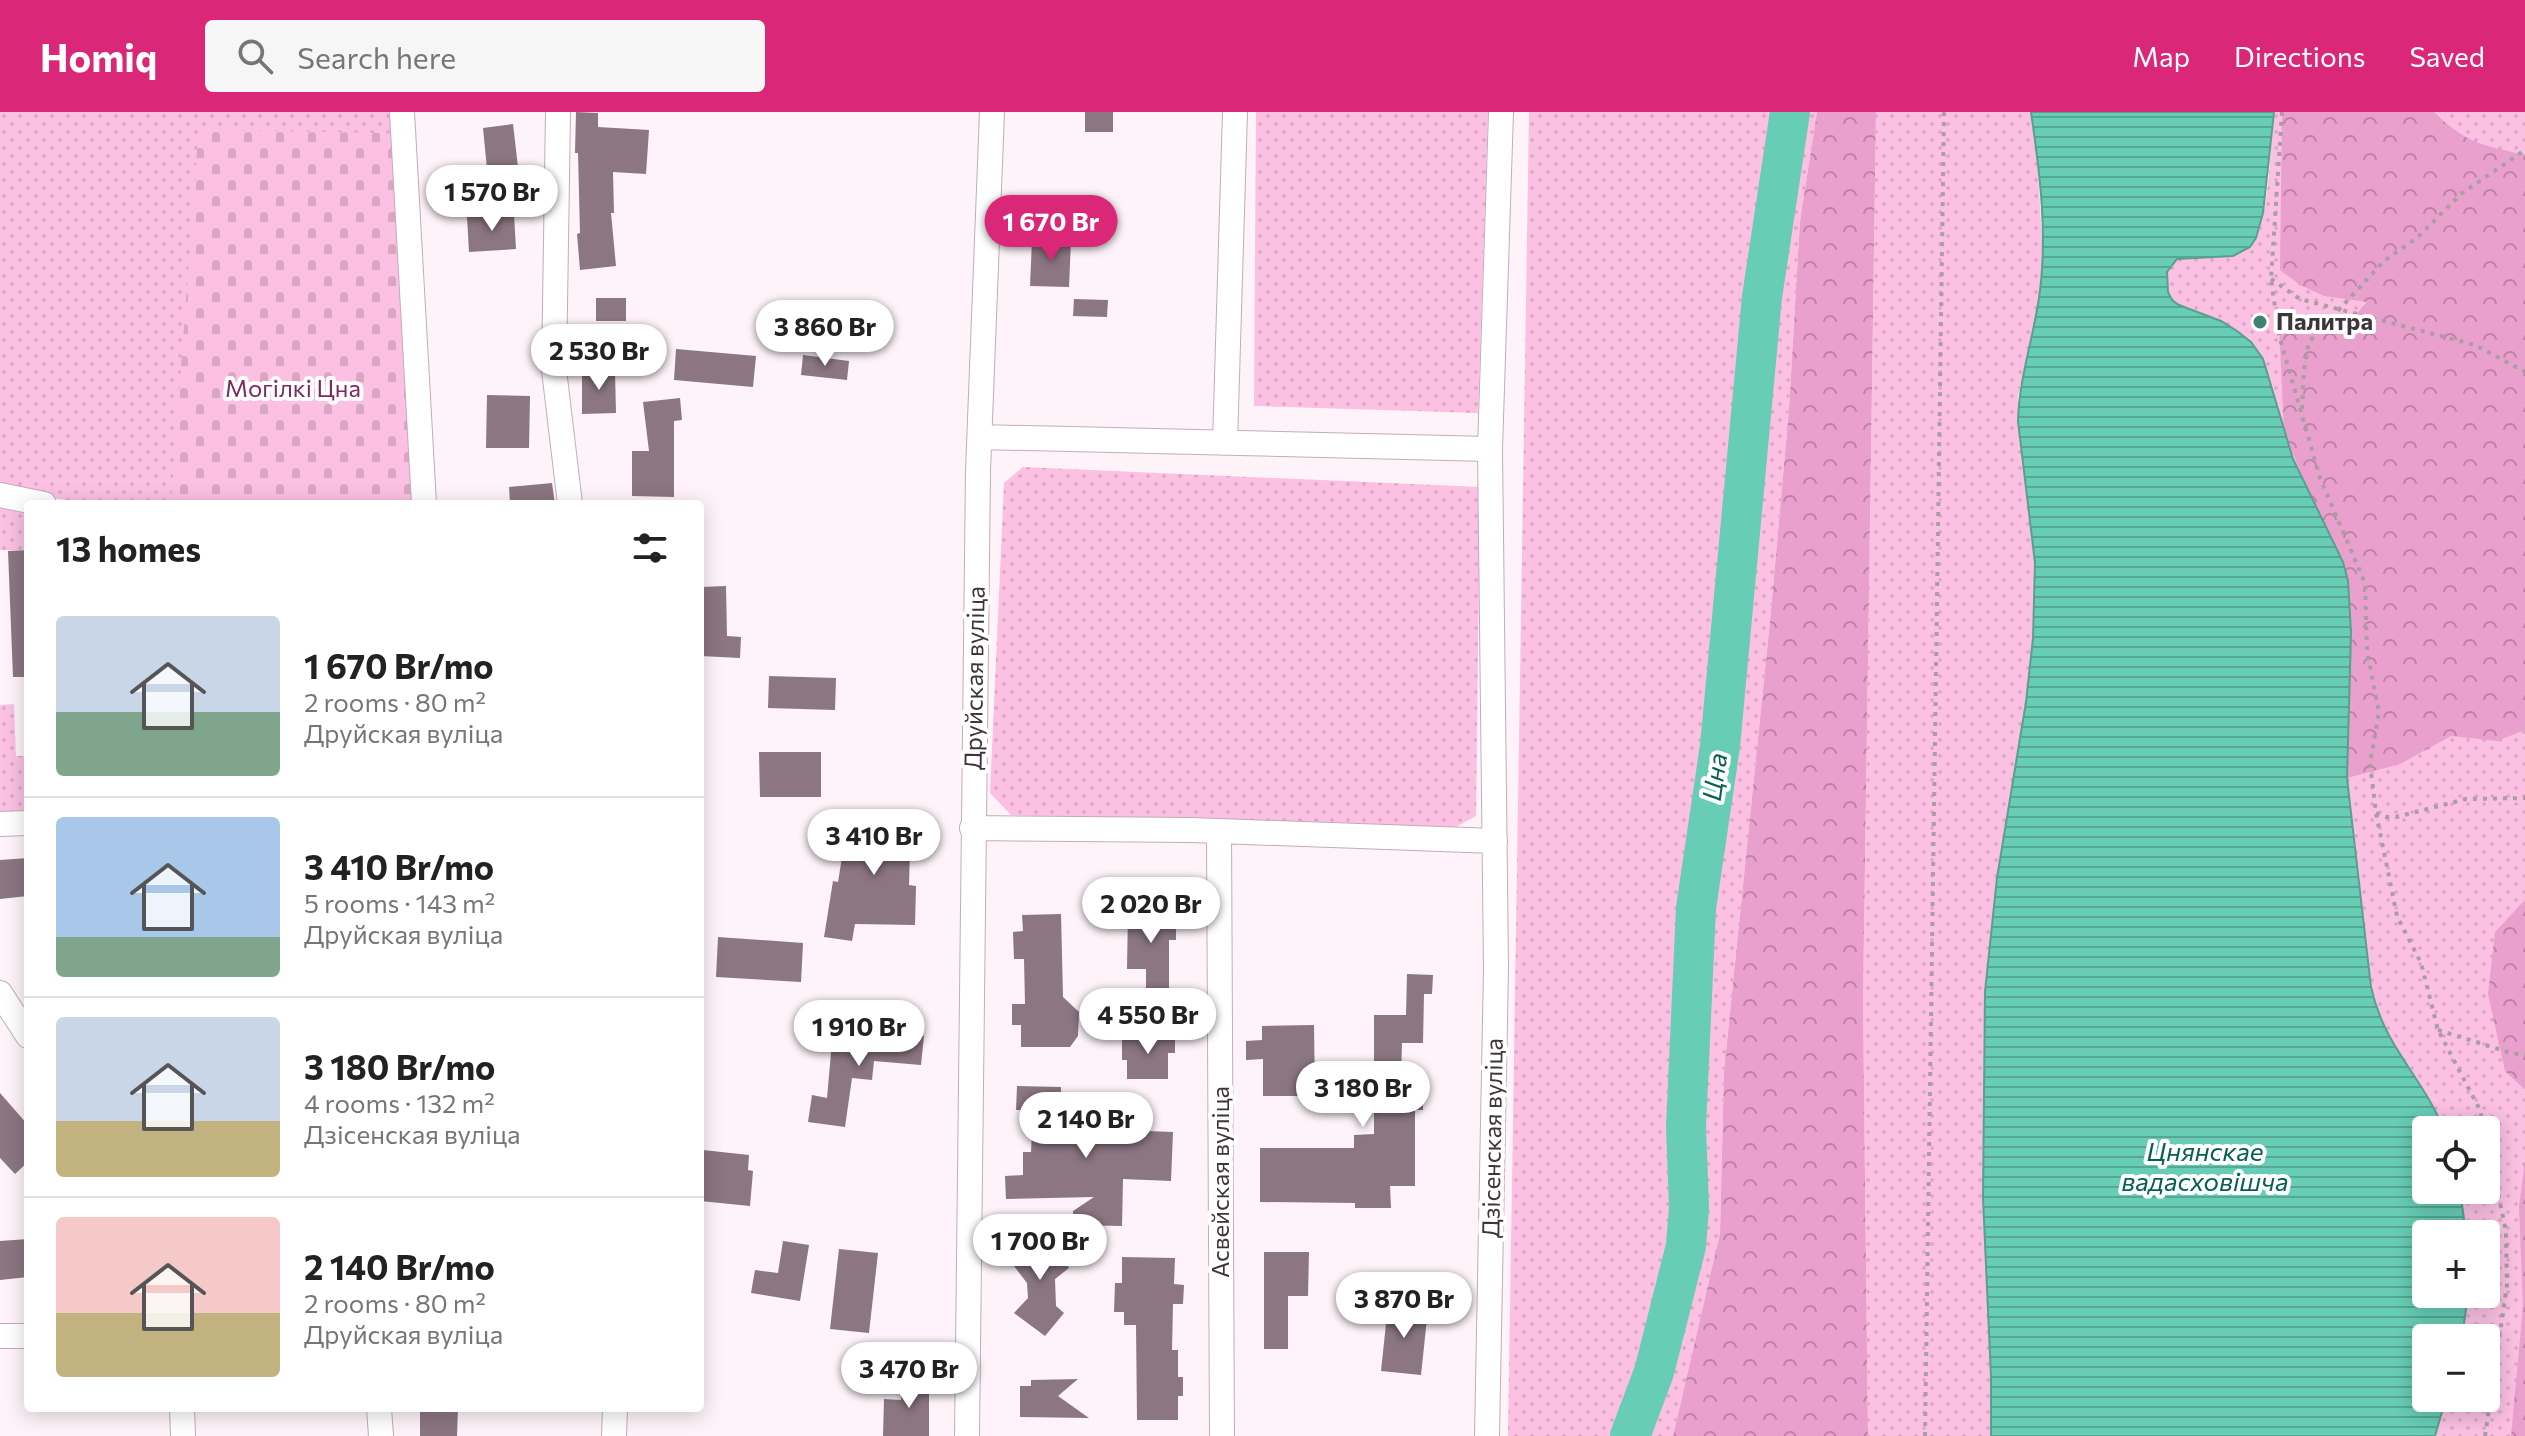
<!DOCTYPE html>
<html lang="en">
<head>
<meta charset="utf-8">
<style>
	body { margin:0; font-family:Commissioner,sans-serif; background:#f6f6f6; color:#222; height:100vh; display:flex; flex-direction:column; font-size:30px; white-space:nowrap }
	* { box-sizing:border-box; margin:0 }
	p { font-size:26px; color:#767676 }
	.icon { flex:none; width:44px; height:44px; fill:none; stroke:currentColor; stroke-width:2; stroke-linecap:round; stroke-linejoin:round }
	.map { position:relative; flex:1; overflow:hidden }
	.side { position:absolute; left:24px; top:388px; width:680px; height:912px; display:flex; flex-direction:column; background:#fff; border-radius:8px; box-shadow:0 4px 20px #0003 }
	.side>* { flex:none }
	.buttons { position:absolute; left:2412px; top:1004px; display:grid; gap:16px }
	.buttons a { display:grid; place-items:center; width:88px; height:88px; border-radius:8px; background:#fff; box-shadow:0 4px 20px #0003; font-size:40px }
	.price { position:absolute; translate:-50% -68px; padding:0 18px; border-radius:28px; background:#fff; color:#222; font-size:26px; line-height:52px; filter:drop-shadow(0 2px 4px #0008) }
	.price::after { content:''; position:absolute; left:50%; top:48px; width:24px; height:18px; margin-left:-12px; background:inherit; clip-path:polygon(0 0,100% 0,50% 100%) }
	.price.current { background:#db2777; color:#fff }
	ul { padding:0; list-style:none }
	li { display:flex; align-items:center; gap:24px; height:200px; padding:0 32px }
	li+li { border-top:2px solid #e0e0e0 }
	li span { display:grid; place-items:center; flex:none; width:224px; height:160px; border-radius:8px; color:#555 }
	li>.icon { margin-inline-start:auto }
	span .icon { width:96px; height:96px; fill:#fffc; stroke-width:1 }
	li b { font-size:34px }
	h2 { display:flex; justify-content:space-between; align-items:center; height:96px; padding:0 32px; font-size:34px }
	header { display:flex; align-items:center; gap:48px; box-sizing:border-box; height:112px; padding:0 40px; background:#db2777; color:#fff }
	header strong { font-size:38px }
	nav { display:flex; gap:44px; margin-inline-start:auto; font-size:28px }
	.search { width:560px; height:72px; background:#f6f6f6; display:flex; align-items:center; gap:20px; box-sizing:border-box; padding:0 28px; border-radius:8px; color:#767676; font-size:30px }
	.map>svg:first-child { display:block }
	.grass { fill:url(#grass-dots) }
	.forest { fill:url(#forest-crowns) }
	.cemetery { fill:url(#cemetery-stones) }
	.water { fill:url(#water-rules); stroke:#5b9f8f; stroke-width:2 }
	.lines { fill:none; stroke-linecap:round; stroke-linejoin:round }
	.river { stroke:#67cdb4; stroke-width:40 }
	.building { fill:#8b7682 }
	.minor-casing { stroke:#c3acb9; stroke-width:26 }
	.path { stroke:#a89ea3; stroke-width:4; stroke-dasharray:4 6; stroke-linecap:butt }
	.minor { stroke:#fff; stroke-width:24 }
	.poi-dot { fill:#408171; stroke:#fff; stroke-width:3 }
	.labels { text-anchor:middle; stroke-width:8; stroke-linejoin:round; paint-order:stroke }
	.poi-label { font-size:24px; font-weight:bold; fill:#3e353a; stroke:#fff; text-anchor:start }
	.park-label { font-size:24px; fill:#7c2961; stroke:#fff }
	.street-label { font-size:24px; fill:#3e353a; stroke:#fff }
	.water-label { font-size:26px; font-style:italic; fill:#076050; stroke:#fff }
</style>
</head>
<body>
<header>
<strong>Homiq</strong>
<div class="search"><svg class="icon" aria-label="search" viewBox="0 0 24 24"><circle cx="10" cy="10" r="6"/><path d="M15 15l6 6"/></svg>Search here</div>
<nav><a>Map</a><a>Directions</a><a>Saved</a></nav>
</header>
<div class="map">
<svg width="2525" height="1324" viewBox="0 0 2525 1324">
	<defs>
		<pattern id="grass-dots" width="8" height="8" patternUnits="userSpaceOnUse" patternTransform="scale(2)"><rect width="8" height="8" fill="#fbc0e2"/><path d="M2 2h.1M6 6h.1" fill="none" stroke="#d8a6c3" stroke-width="1.8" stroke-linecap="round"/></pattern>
		<pattern id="forest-crowns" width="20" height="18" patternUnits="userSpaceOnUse" patternTransform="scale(2)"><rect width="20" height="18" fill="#e9a0cc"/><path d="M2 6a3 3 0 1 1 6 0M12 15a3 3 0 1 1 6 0" fill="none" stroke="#be83a7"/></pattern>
		<pattern id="cemetery-stones" width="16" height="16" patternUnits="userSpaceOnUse" patternTransform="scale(2)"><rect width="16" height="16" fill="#fbc0e2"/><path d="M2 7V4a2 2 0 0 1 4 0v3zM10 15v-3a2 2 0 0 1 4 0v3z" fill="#d8a6c3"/></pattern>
		<pattern id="water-rules" width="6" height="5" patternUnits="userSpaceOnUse" patternTransform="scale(2)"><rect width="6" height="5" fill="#67cdb4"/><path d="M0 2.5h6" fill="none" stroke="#56a793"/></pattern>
	</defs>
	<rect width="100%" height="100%" fill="#fdf3f8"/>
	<path class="grass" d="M 0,0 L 402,0 L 424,392 L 96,392 L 0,379 Z
		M 1256,0 L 1488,0 L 1478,301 L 1254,294 Z
		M 1529,0 L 1817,0 L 1800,109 L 1789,297 L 1770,509 L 1724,959 L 1720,1121 L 1673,1324 L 1508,1324 Z
		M 1876,0 L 2031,0 L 2037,39 L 2043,150 L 2039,188 L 2018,285 L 2035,451 L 2033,526 L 2026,590 L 1997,766 L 1985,880 L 1983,1086 L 1991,1265 L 1991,1324 L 1868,1324 L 1863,890 Z
		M 2274,0 L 2525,0 L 2525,1324 L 2435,1324 L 2446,1286 L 2486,1286 L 2486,1226 L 2462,1226 L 2468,1182 L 2486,1182 L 2486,1122 L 2466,1122 L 2460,1078 L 2486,1078 L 2486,1018 L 2444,1018 L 2385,920 L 2376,899 L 2371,875 L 2347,666 L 2343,450 L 2293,347 L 2263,247 L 2202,201 L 2179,193 L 2172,188 L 2168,180 L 2167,160 L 2177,147 C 2198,141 2219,149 2239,141 C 2247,138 2253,132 2257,124 C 2270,91 2270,36 2274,0 Z
		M 1023,355 L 1480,375 L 1476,704 L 1447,720 L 1011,703 L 990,681 L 1004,371 Z
		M 0,383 L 28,392 L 28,438 L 0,438 Z
		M 14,592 L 16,644 L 28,644 L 28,711 L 0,712 L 0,593 Z"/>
	<path class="forest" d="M 1817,0 L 1876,0 L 1863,890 L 1868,1324 L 1673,1324 L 1720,1121 L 1724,959 L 1770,509 L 1789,297 L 1800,109 Z
		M 2282,0 L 2434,0 C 2467,32 2482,33 2525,43 L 2525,618 L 2497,629 L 2451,624 L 2400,652 L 2347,666 L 2351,520 L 2348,469 L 2343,450 L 2306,374 L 2284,319 L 2279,212 L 2308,218 L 2347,212 L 2367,190 L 2324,184 L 2300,173 L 2280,158 Z
		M 2525,788 L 2525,977 L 2524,977 L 2505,959 L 2488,882 L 2495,820 Z
		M 2525,1050 L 2525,1324 L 2511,1324 L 2523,1194 L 2519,1094 Z"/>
	<path class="cemetery" d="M 211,18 L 387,21 L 391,24 L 415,392 L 171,392 L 198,25 Z"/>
	<path class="water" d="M 2031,0 L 2274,0 L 2263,101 L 2256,126 L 2250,135 L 2233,144 L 2177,147 L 2167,160 L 2168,180 L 2172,188 L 2179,193 L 2221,209 L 2237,219 L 2251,230 L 2263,247 L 2293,347 L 2343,450 L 2348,469 L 2351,520 L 2347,666 L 2371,875 C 2384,935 2423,965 2444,1018 L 2426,1018 L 2426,1078 L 2460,1078 L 2466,1122 L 2426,1122 L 2426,1182 L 2468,1182 L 2462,1226 L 2426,1226 L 2426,1286 L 2446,1286 L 2435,1324 L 1991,1324 L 1991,1265 L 1983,1086 L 1985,880 L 1997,766 L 2026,590 L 2033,526 L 2035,451 L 2018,309 C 2019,267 2033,227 2039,186 C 2048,125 2040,61 2031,0 Z"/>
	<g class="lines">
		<path class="river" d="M 1630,1324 L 1654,1260 L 1686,1134 L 1689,1095 L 1686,1015 L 1696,796 L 1720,634 L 1762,185 L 1790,0"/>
	</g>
	<path class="building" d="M 576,0 L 598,1 L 598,15 L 649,18 L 646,62 L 613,60 L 614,101 L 611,101 L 616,154 L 580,158 L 577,122 L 580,121 L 578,41 L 575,41 Z
		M 1085,0 L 1113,0 L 1113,20 L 1085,20 Z
		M 513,12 L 519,64 L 488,67 L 483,16 Z
		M 514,102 L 516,137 L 469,140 L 467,105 Z
		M 1051,127 L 1071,128 L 1069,175 L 1030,174 L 1032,128 L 1051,129 Z
		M 596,186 L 626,186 L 626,209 L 596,209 Z
		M 1074,187 L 1108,188 L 1107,205 L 1073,204 Z
		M 676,237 L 756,244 L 753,275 L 674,268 Z
		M 803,243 L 849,249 L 847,268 L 801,263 Z
		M 582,259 L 615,259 L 616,301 L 582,302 Z
		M 487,283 L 530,284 L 529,336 L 486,336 Z
		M 680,286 L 682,308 L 674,309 L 674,385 L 632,384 L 632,339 L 649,339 L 643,290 Z
		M 552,371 L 555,392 L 510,392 L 509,375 Z
		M 28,438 L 28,565 L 13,565 L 8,439 Z
		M 726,474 L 727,524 L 741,525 L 740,546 L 700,544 L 700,475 Z
		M 769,564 L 836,566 L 835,598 L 768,596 Z
		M 759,640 L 821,640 L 821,685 L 760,685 Z
		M 877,704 L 918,705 L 918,736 L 910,736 L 909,773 L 916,774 L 915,813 L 855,812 L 852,829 L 824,825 L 833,769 L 838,770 L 844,733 L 847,733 L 849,708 L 877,711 Z
		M 28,746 L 28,784 L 0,787 L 0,748 Z
		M 1104,766 L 1136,767 L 1135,793 L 1103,792 Z
		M 1128,797 L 1176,797 L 1176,828 L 1169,828 L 1169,880 L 1146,880 L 1146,857 L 1127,857 Z
		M 1061,802 L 1063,885 L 1079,900 L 1078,924 L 1070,935 L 1021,935 L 1021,913 L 1012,913 L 1012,892 L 1025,892 L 1024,847 L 1014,847 L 1013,820 L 1023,819 L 1022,803 Z
		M 718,825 L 803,831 L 801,870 L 716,865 Z
		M 1407,862 L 1433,863 L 1432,882 L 1424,882 L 1423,931 L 1402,931 L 1401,967 L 1423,967 L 1423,998 L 1415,998 L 1415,1074 L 1390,1074 L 1391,1096 L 1355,1096 L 1355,1091 L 1260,1090 L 1260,1036 L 1354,1036 L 1354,1023 L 1374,1022 L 1374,903 L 1406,903 Z
		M 1314,913 L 1315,984 L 1263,984 L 1263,947 L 1246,948 L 1246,929 L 1262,928 L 1262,914 Z
		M 833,918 L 924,924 L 921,953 L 874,949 L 872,968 L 852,966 L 845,1015 L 808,1010 L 812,983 L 827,986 Z
		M 1122,923 L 1175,923 L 1175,941 L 1168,941 L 1168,967 L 1127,967 L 1127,948 L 1122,948 Z
		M 1017,974 L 1061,975 L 1060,1025 L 1100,1026 L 1100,1003 L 1122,1003 L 1122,1018 L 1173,1020 L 1171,1069 L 1123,1067 L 1122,1114 L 1073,1113 L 1073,1099 L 1094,1085 L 1006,1087 L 1005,1064 L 1023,1063 L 1023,1040 L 1031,1040 L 1033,998 L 1016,998 Z
		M 0,981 L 28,1013 L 28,1050 L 15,1062 L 0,1046 Z
		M 703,1038 L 749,1043 L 748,1058 L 753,1059 L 750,1094 L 700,1089 Z
		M 1045,1119 L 1069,1156 L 1055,1167 L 1056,1194 L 1064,1201 L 1045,1224 L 1014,1201 L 1028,1186 L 1027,1171 L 1007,1145 Z
		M 28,1127 L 28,1165 L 0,1168 L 0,1129 Z
		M 783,1129 L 809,1133 L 800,1189 L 751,1181 L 755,1158 L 778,1161 Z
		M 839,1137 L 878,1141 L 869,1221 L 830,1217 Z
		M 1264,1140 L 1309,1140 L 1308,1184 L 1288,1184 L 1288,1237 L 1264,1237 Z
		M 1122,1145 L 1175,1146 L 1174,1172 L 1184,1173 L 1183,1192 L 1173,1192 L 1172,1238 L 1178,1238 L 1178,1265 L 1183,1265 L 1183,1284 L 1178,1284 L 1178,1308 L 1137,1308 L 1136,1213 L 1124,1213 L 1124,1200 L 1114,1200 L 1115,1171 L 1122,1171 Z
		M 1388,1193 L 1428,1197 L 1421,1263 L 1381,1259 Z
		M 902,1266 L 929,1266 L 929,1324 L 883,1324 L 884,1287 L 901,1288 Z
		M 1078,1267 L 1058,1284 L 1089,1306 L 1020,1305 L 1020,1274 L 1031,1274 L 1031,1268 Z
		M 420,1296 L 458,1296 L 457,1324 L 420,1324 Z"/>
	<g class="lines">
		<g class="minor-casing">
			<path id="minor" d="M 402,0 L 424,392
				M 558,0 L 554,258 L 570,392
				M 980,325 L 1490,337
				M 1225,331 L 1235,0
				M 0,383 L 44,392
				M 0,712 L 28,711
				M 972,716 L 1191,718 L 1495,729
				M 1219,719 L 1222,1324
				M 0,881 L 28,924
				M 0,1224 L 28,1224
				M 182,1296 L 183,1324
				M 379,1296 L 381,1324
				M 614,1324 L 615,1296
				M 967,1324 L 978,359 L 992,0
				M 1487,1324 L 1496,856 L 1490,337 L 1501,0"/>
		</g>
		<path class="path" d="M 2282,0 L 2271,167 L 2279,223 L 2320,366 L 2365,471 L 2367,539 L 2379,600 L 2370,651 L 2376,701 L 2397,804 L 2421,851 L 2438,918 L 2480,998 L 2484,1018
			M 2271,167 L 2300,187 L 2475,233 L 2525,260
			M 2302,297 L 2304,258 L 2309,230 L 2384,149 L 2418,125 L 2461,82 L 2525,38
			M 2376,701 L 2386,705 L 2396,705 L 2466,687 L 2525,686
			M 2438,918 L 2511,941 L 2525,943
			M 1925,1324 L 1944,0
			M 2485,1324 L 2507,1173 L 2506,1119 L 2486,1025"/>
		<use href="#minor" class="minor"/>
	</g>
	<circle class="poi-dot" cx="2260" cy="210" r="8"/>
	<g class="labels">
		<g class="poi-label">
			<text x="2276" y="218">Палитра</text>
		</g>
		<g class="park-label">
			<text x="293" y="285">Могілкі Цна</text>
		</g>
		<g class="street-label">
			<text transform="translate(975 566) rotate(-89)" y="8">Друйская вуліца</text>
			<text transform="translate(1493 1026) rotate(-89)" y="8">Дзісенская вуліца</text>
			<text transform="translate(1221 1070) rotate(-90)" y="8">Асвейская вуліца</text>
		</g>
		<g class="water-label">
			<text transform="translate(1715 665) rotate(-82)" y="9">Цна</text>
			<text x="2205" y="1049">Цнянскае<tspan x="2205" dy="30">вадасховішча</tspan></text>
		</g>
	</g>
</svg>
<div class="buttons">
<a><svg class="icon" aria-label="locate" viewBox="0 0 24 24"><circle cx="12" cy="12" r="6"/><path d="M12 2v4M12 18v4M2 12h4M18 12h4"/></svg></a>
<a>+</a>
<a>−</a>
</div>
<b class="price" style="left:492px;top:121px">1 570 Br</b>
<b class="price current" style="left:1051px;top:151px">1 670 Br</b>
<b class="price" style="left:825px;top:256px">3 860 Br</b>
<b class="price" style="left:599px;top:280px">2 530 Br</b>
<b class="price" style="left:874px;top:765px">3 410 Br</b>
<b class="price" style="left:1151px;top:833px">2 020 Br</b>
<b class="price" style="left:1148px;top:944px">4 550 Br</b>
<b class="price" style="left:859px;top:956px">1 910 Br</b>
<b class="price" style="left:1363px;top:1017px">3 180 Br</b>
<b class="price" style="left:1086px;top:1048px">2 140 Br</b>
<b class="price" style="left:1040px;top:1170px">1 700 Br</b>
<b class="price" style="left:1404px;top:1228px">3 870 Br</b>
<b class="price" style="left:909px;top:1298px">3 470 Br</b>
<section class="side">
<h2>13 homes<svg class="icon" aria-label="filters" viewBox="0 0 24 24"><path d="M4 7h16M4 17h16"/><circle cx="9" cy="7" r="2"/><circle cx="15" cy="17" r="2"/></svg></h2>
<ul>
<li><span style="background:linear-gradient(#c9d6e8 60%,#7fa58c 0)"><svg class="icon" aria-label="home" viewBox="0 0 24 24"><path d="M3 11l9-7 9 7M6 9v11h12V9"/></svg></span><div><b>1 670 Br/mo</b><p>2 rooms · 80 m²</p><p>Друйская вуліца</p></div></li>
<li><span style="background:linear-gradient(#a9c7e8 75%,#7fa58c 0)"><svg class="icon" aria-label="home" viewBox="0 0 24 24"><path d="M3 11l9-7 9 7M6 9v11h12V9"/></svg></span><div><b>3 410 Br/mo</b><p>5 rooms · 143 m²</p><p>Друйская вуліца</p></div></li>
<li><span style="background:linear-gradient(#c9d6e8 65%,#c2b280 0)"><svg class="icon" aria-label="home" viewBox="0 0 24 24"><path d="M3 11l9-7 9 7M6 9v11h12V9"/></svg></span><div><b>3 180 Br/mo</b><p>4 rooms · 132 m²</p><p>Дзісенская вуліца</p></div></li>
<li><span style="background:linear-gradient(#f6c9c9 60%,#c2b280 0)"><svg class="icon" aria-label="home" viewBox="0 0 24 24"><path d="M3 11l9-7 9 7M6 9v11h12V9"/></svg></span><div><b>2 140 Br/mo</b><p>2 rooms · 80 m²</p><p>Друйская вуліца</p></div></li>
</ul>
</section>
</div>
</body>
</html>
